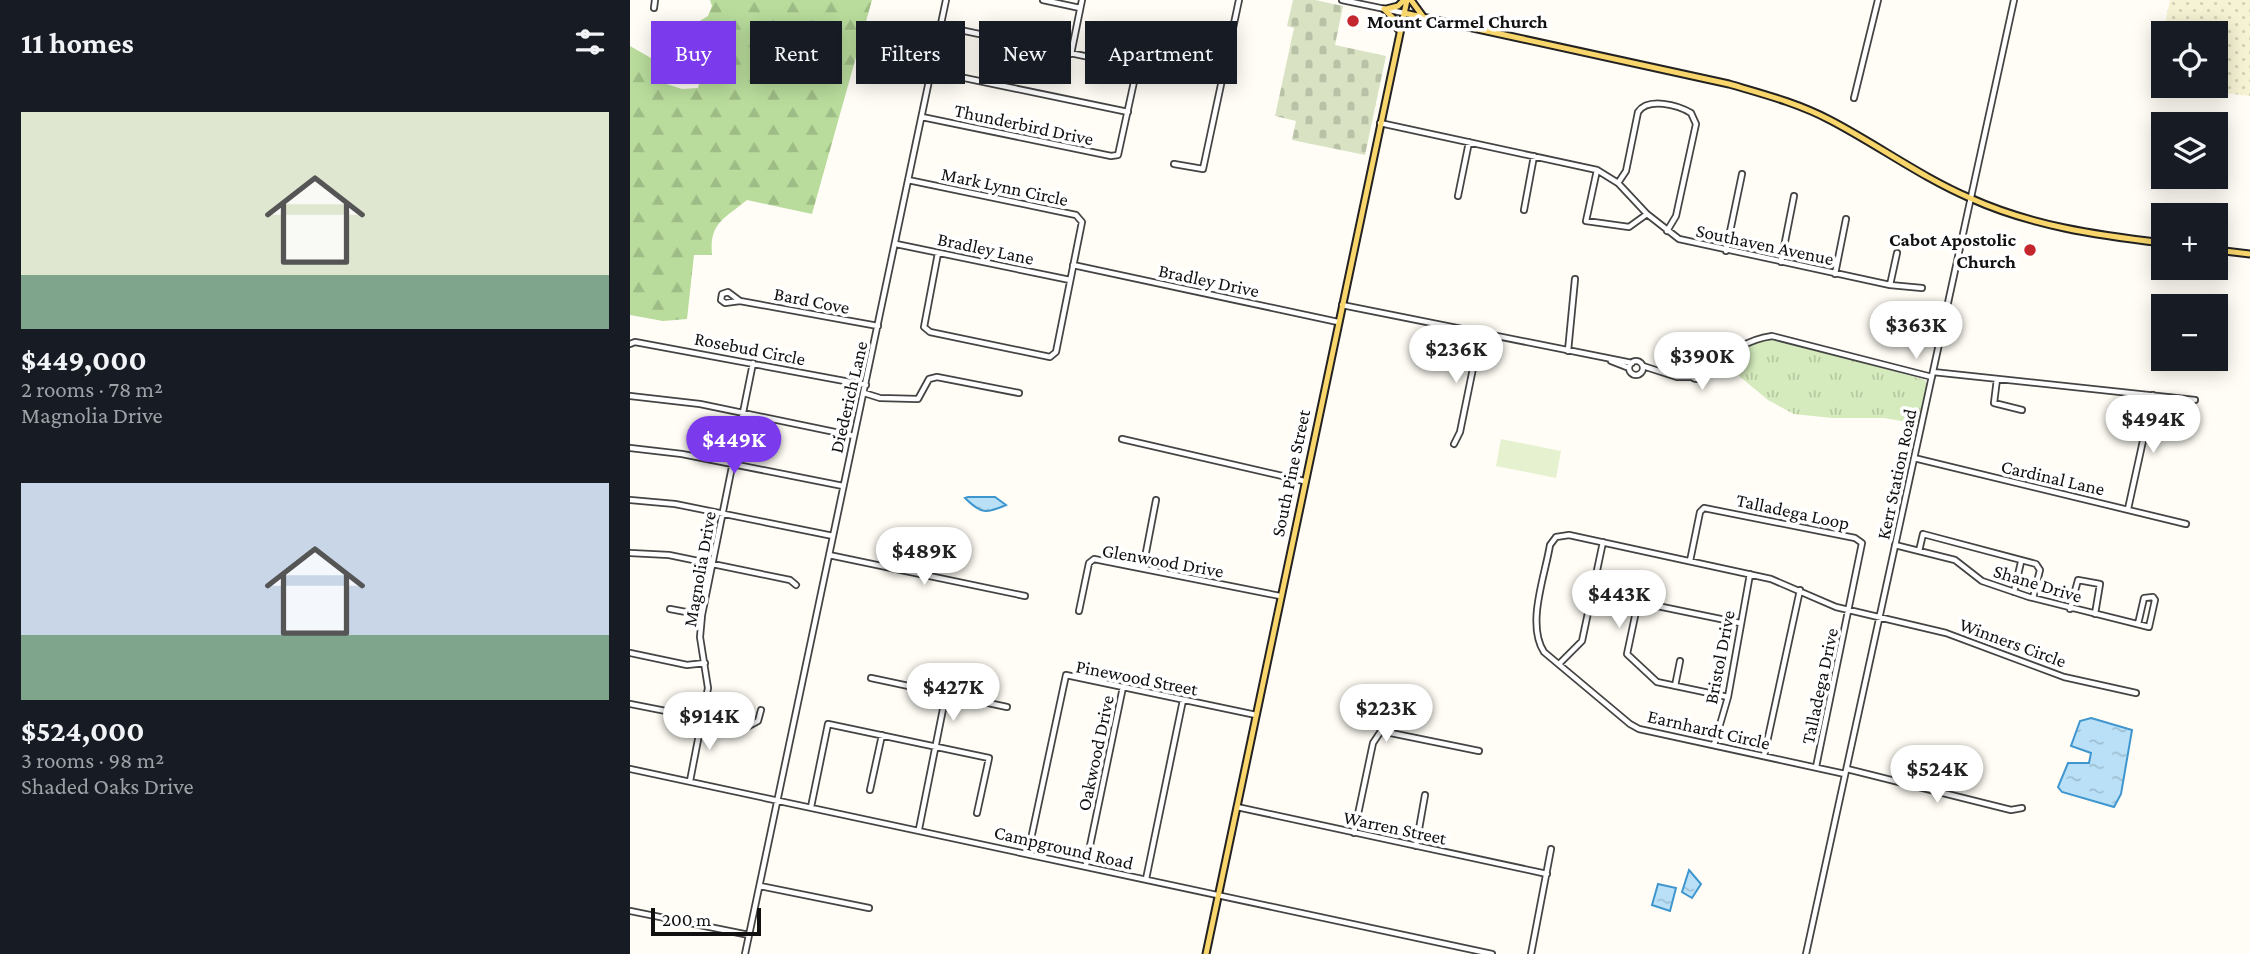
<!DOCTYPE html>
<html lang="en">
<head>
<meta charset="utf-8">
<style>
	body { margin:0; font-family:"Crimson Pro",serif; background:#20242c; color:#f1f3f6; height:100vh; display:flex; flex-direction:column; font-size:26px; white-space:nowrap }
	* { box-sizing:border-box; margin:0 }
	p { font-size:23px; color:#9ea1a6 }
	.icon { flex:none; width:38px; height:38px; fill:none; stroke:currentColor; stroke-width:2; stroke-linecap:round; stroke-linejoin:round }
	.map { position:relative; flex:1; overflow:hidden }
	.side { display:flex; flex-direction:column; background:#171b24; width:630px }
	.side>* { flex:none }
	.banner { position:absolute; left:21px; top:21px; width:665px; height:63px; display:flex; gap:14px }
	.buttons { position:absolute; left:1521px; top:21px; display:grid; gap:14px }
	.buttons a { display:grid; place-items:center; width:77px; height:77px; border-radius:0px; background:#171b24; box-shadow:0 4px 18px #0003; font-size:35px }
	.scale { position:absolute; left:21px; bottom:18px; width:110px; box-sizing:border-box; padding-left:7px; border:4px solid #111; border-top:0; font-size:19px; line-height:24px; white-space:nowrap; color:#111; -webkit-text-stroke:5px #fff; paint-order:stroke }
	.price { position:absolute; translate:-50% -60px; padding:0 16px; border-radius:24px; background:#fff; color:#222; font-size:23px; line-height:46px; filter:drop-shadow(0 2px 4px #0008) }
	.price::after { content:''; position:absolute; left:50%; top:42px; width:21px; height:16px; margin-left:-10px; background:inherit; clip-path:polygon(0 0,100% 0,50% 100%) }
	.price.on { background:#7c3aed; color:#fff }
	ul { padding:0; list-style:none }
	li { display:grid; align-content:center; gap:14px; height:371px; padding:0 21px }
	li span { display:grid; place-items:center; height:217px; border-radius:0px; color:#555 }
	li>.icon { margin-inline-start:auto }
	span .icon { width:126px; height:126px; fill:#fffc; stroke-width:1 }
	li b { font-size:30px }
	h2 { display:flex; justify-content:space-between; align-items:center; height:84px; padding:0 21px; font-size:30px }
	.pill { padding:0 24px; border-radius:0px; background:#171b24; box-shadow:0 4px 18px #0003; font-size:24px; line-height:63px }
	.pill.on { background:#7c3aed; color:#fff }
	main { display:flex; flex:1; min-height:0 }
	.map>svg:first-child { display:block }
	.farmland { fill:url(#farmland-dots) }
	.forest { fill:url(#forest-firs) }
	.cemetery { fill:url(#cemetery-stones) }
	.park { fill:url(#park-tufts) }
	.pitch { fill:#e6f2cf }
	.water { fill:url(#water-ripples); stroke:#3f96cf; stroke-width:2 }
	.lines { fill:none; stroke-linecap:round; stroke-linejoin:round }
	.minor-casing { stroke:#444; stroke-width:8 }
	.major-casing { stroke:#222; stroke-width:9 }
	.minor { stroke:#fff; stroke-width:4.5 }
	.major { stroke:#f9d66b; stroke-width:5 }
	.poi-dot { fill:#c4262e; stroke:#fff; stroke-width:2.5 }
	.labels { text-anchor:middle; stroke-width:7; stroke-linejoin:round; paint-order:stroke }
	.poi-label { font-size:19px; font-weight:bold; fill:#111; stroke:#fff; text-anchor:start }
	.street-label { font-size:19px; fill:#111; stroke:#fff }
</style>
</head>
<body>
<main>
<section class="side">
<h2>11 homes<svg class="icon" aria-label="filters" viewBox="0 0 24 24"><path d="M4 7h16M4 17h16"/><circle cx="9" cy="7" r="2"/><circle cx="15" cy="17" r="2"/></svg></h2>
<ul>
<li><span style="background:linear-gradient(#dfe7d0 75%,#7fa58c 0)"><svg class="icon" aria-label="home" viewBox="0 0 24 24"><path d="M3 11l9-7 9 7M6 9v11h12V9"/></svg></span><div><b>$449,000</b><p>2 rooms · 78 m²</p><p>Magnolia Drive</p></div></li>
<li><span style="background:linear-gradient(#c9d6e8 70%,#7fa58c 0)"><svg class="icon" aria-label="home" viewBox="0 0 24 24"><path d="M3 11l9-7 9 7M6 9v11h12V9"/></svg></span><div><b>$524,000</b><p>3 rooms · 98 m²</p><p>Shaded Oaks Drive</p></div></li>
</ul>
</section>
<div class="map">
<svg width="1620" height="954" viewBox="0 0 1620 954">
	<defs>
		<pattern id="farmland-dots" width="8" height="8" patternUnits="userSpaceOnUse" patternTransform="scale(1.75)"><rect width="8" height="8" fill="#f6f3d4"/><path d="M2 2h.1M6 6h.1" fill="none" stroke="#d2cfb5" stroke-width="1.8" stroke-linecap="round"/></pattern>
		<pattern id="forest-firs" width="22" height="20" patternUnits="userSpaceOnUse" patternTransform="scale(1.75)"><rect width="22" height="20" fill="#b9dc9c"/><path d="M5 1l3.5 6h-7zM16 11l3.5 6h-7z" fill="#9ebc85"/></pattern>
		<pattern id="cemetery-stones" width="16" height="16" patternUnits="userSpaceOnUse" patternTransform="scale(1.75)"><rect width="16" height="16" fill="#d9e3c4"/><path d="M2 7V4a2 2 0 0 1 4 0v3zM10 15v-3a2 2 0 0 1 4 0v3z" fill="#b9c2a7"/></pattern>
		<pattern id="park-tufts" width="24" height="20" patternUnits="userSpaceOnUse" patternTransform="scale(1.75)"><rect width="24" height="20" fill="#d5ebbd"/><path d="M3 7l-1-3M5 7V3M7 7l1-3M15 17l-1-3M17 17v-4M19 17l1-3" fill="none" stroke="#b6c8a1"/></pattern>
		<pattern id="water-ripples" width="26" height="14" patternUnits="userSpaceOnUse" patternTransform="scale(1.75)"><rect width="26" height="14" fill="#b9e0f7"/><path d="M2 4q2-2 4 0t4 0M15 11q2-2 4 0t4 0" fill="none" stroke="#9ebfd3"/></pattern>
	</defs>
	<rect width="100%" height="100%" fill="#fffdf5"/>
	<path class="farmland" d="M 1540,0 L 1620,0 L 1620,96 L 1538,86 L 1586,86 L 1586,33 L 1533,33 L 1533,85 L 1522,84 Z"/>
	<path class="forest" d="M 80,0 L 242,0 L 182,214 L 117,200 C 94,219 79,223 82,255 L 64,255 L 57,319 L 33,321 L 0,315 L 0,46 L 21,58 L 21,79 L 52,89 L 68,88 L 76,56 L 68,22 L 78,16 L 82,6 Z"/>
	<path class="cemetery" d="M 663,0 L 685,0 L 713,6 L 705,45 L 756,56 L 735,155 L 662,140 L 666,121 L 645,116 L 664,28 L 657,26 Z"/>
	<path class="park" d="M 1146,338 L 1295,380 L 1298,386 L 1289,424 L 1254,418 L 1202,418 L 1164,414 L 1138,400 L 1108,375 L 1098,355 L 1131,339 Z"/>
	<path class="pitch" d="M 871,439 L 931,451 L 926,478 L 866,466 Z"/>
	<path class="water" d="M 338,497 L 365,497 L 376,505 C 356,514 351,514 335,498 Z
		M 1461,718 L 1502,730 L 1491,794 L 1484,807 L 1432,792 L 1428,787 L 1438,763 L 1459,763 L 1461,753 L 1441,746 L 1450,721 Z
		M 1059,870 L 1071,884 L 1062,898 L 1052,892 Z
		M 1028,884 L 1046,888 L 1040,911 L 1022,905 Z"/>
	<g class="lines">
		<g class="minor-casing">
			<path id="minor" d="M 413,0 L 450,8
				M 712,0 L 774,13
				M 24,8 L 25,0
				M 311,26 L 507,67
				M 441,54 L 452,0
				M 301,71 L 498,112
				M 1224,98 L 1248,0
				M 292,117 L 481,156 L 488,155 L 514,36 L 511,29
				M 750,123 L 967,170 L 988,183 L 1017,214 L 1049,239 L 1260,285 L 1292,288
				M 544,164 L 573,169 L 609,0
				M 967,170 L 956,221 L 999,227 L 1017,214
				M 278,180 L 446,215 L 452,222 L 426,352 L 420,357 L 300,332 L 294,327 L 308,253
				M 988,183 L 996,171 L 1008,112 C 1018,97 1048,105 1061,113 L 1066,124 L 1046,216 L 1037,231
				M 828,196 L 839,142
				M 894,210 L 904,156
				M 266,244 L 440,280
				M 1096,251 L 1112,174
				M 1151,262 L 1164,196
				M 443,265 L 708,322
				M 1205,274 L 1216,219
				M 1260,285 L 1267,253
				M 110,301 L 95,303 L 91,300 L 92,294 L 98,292 L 110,301 L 248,326
				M 712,305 L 1002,363
				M 0,344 L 5,342 L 236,385
				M 938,351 L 945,279
				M999 368a7 7 0 1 1 14 0a7 7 0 1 1-14 0Z
				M 981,361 L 999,368
				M1060 372a7 7 0 1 1 14 0a7 7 0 1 1-14 0Z
				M 1013,366 L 1047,377 L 1062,377
				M 1071,366 L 1088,360
				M 1303,372 L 1565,400
				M 1074,374 C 1096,356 1113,340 1142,336 L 1302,377
				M 1367,379 L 1364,403 L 1392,410
				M 234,393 L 250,398 L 288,399 L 299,379 L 307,377 L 389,393
				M 0,396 L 70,404 L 224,436
				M 492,439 L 674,481
				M 824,444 L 830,432 L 850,334
				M 0,448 L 52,454 L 213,486
				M 1284,458 L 1556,524
				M 0,500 L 45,504 L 203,536
				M 1498,509 L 1523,395
				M 1265,545 L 1325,560 L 1352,581 L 1399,597 L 1519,627 L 1525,600 L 1523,597 L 1514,598 L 1508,624
				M 1289,551 L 1293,534 L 1406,564 L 1410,570 L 1403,598
				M 0,553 L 39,555 L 160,580 L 166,585
				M 199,555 L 395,596
				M 1060,561 L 1070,512 L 1074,508 L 1225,538 L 1232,543 L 1186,767
				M 513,568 L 526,500
				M 1384,592 L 1391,562
				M 40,609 L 72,615
				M 1440,609 L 1448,580 L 1470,584 L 1465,614
				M 449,611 L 459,563 L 464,559 L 650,596
				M 0,653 L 57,665 L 75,663
				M 929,664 L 952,641 L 973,542
				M 241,678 L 377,707
				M 1045,686 L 1050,661
				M 1098,697 L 1027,682 L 997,654 L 1008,602 L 1110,623
				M 0,704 L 117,727 L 128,721 L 131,710
				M 1084,745 L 1098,697 L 1120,574
				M 1134,756 L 1170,590
				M 0,769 L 862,954
				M 1217,769 L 1381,810 L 1392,808
				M 1215,774 L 1009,729 L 1000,724 L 914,652 C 896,624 915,576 920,545 L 926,537 L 939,535 L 1141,579 L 1206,607 L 1316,633 L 1434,677 L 1506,693
				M 60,781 L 78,688 L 70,637 L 72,615 L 123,363
				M 240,790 L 252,735
				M 181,807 L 198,724 L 359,758 L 347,813
				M 607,807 L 917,874
				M 289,829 L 316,694
				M 724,833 L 743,743 L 751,731 L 849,751
				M 786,846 L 795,795
				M 398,853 L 436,675 L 626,715
				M 456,865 L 493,687
				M 516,879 L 553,700
				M 130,886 L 239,908
				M 0,911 L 119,935
				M 115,954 L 316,0
				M 901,954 L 921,849
				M 1176,954 L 1384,0"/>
		</g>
		<g class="major-casing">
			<path id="major" d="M 781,0 L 794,18
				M 754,9 L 764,19 L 768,29
				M 756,9 L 768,6 L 774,0
				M 774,13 L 1099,84 C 1133,94 1168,103 1200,120 C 1248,145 1291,177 1340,198 C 1402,226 1466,235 1533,243
				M 1586,250 L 1620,254
				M 576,954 L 777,0"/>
		</g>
		<use href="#minor" class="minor"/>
		<use href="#major" class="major"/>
	</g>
	<g class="poi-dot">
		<circle cx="723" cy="21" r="7"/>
		<circle cx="1400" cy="250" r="7"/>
	</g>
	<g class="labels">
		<g class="poi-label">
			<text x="737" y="28">Mount Carmel Church</text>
			<text x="1386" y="246" text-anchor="end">Cabot Apostolic<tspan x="1386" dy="22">Church</tspan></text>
		</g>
		<g class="street-label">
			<text transform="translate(394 124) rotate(12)" y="7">Thunderbird Drive</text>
			<text transform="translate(375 186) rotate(12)" y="7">Mark Lynn Circle</text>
			<text transform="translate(1135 244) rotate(12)" y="7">Southaven Avenue</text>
			<text transform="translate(356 248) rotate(12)" y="7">Bradley Lane</text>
			<text transform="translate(579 280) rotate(12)" y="7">Bradley Drive</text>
			<text transform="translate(182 300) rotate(11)" y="7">Bard Cove</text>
			<text transform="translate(120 348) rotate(11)" y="7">Rosebud Circle</text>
			<text transform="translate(218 397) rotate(-77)" y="7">Diederich Lane</text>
			<text transform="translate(660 473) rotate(-78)" y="7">South Pine Street</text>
			<text transform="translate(1266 474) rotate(-78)" y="7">Kerr Station Road</text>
			<text transform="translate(1423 477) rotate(13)" y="7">Cardinal Lane</text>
			<text transform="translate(1163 511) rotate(12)" y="7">Talladega Loop</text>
			<text transform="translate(533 560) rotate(10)" y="7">Glenwood Drive</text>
			<text transform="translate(69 569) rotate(-80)" y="7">Magnolia Drive</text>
			<text transform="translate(1408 583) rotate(17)" y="7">Shane Drive</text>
			<text transform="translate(1383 642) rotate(20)" y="7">Winners Circle</text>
			<text transform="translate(1089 657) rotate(-79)" y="7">Bristol Drive</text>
			<text transform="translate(507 677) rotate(11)" y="7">Pinewood Street</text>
			<text transform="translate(1189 686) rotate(-78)" y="7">Talladega Drive</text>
			<text transform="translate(1079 729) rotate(13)" y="7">Earnhardt Circle</text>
			<text transform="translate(465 753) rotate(-78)" y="7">Oakwood Drive</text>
			<text transform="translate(765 827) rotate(12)" y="7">Warren Street</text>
			<text transform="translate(434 847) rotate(13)" y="7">Campground Road</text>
		</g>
	</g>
</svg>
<div class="buttons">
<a><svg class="icon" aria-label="locate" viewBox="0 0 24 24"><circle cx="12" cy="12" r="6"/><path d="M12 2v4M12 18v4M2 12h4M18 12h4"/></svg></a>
<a><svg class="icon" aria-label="layers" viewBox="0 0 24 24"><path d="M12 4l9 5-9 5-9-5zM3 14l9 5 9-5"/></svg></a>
<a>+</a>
<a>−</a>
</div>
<div class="scale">200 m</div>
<b class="price" style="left:1286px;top:361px">$363K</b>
<b class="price" style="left:826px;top:385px">$236K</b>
<b class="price" style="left:1072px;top:392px">$390K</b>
<b class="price" style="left:1523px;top:455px">$494K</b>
<b class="price on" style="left:104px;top:476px">$449K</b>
<b class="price" style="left:294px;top:587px">$489K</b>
<b class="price" style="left:989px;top:630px">$443K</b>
<b class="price" style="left:323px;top:723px">$427K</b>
<b class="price" style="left:756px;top:744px">$223K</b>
<b class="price" style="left:79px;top:752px">$914K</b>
<b class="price" style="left:1307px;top:805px">$524K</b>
<div class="banner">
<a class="pill on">Buy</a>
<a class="pill">Rent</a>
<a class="pill">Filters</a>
<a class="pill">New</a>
<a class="pill">Apartment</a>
</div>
</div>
</main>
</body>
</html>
